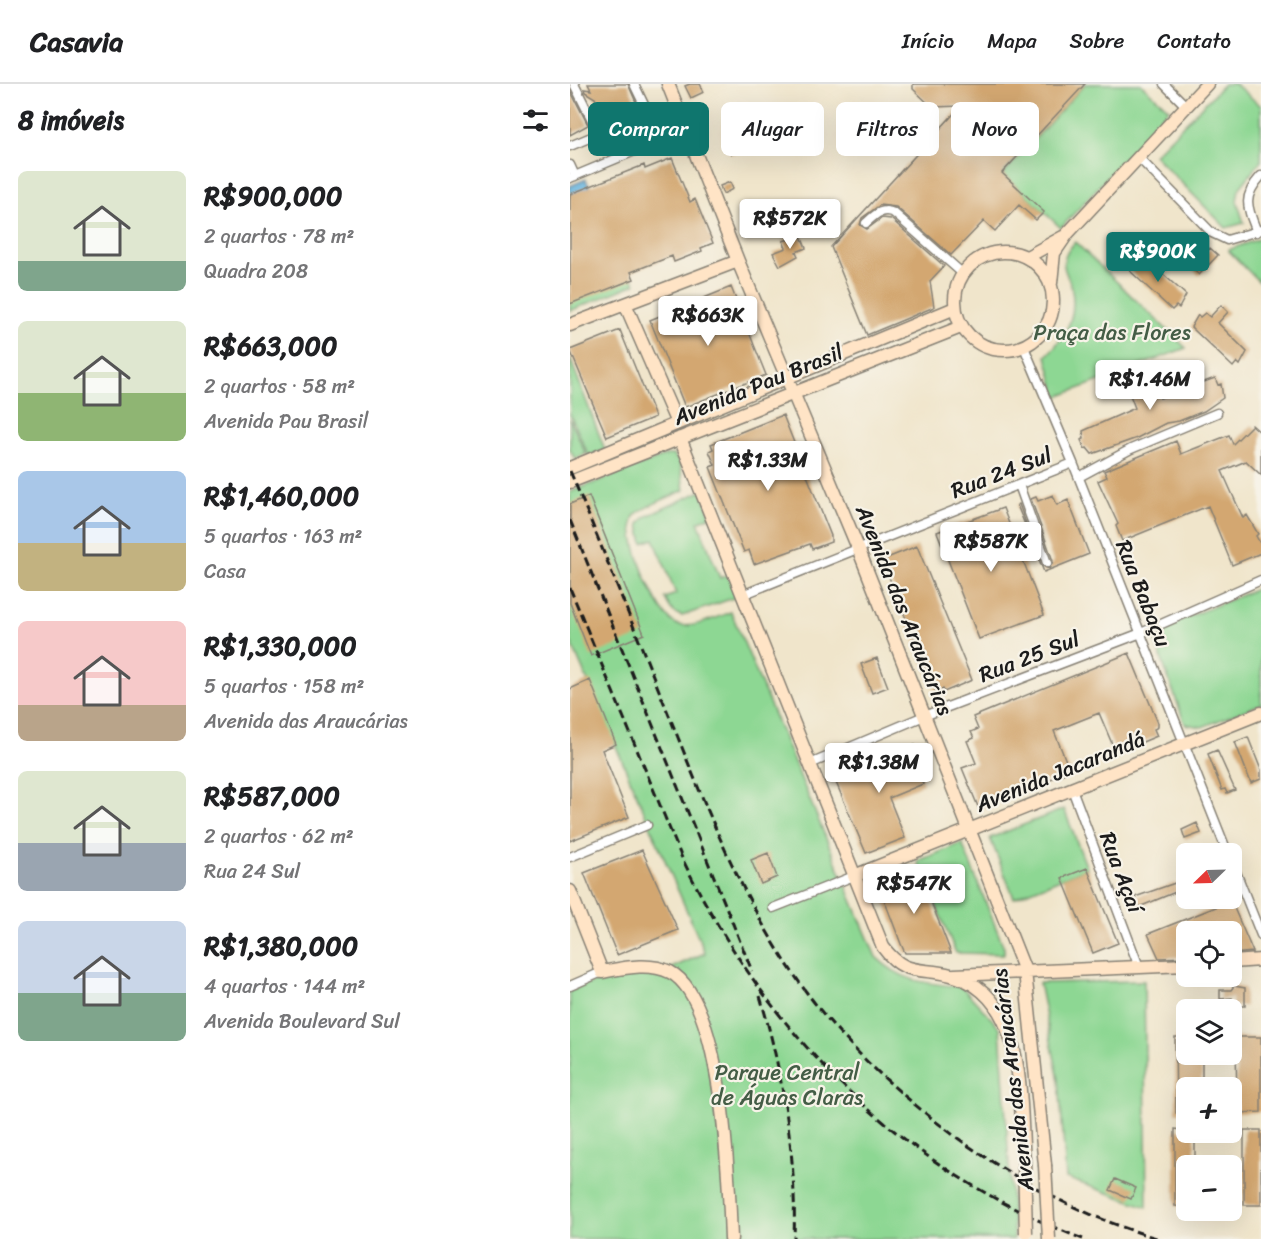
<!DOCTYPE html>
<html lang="pt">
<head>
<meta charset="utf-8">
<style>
	body { margin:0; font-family:Sriracha,sans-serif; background:#f6f6f6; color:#202124; height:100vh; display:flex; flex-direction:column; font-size:22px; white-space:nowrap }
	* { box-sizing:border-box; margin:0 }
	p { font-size:20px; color:#757577 }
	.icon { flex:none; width:33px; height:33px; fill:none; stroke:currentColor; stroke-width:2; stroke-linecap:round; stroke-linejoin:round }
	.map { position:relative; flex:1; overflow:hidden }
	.sheet { display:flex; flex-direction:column; background:#fff; width:570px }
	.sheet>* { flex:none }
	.top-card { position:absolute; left:18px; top:18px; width:570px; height:54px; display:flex; gap:12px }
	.needle { width:39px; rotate:247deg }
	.fabs { position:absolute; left:606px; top:759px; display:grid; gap:12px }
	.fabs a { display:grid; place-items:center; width:66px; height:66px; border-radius:9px; background:#fff; box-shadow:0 6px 24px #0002; font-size:30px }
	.price { position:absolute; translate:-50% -51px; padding:0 14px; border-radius:6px; background:#fff; color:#222; font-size:20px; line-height:39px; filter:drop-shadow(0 2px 3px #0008) }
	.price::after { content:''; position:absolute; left:50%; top:36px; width:18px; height:14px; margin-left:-9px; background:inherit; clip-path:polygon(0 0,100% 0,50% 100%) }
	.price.current { background:#0f766e; color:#fff }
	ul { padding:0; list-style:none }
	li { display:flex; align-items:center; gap:18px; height:150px; padding:0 18px }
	li span { display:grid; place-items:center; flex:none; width:168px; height:120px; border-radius:9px; color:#555 }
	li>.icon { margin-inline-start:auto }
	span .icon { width:72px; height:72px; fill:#fffc; stroke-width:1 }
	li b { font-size:26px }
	h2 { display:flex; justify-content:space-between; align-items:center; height:72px; padding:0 18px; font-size:26px }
	.pill { padding:0 21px; border-radius:9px; background:#fff; box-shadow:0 6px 24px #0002; font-size:21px; line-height:54px }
	.pill.current { background:#0f766e; color:#fff }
	header { display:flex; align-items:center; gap:36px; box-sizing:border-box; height:84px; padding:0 30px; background:#fff; border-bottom:2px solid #e0e0e0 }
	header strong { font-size:28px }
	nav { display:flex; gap:33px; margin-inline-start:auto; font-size:21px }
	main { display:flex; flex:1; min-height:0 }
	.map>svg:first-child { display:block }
	.green { fill:#8dd793; stroke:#547a58; stroke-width:1.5 }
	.water { fill:#64b2de; stroke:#40677d; stroke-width:1.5 }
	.building { fill:#d3a771 }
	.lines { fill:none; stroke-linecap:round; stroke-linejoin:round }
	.street-casing { stroke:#868074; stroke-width:11 }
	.secondary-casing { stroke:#868074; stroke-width:15 }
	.street { stroke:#fff; stroke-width:8 }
	.secondary { stroke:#ffe4c6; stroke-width:12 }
	.rail { stroke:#1c1c1c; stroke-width:3; stroke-dasharray:9 4.5; stroke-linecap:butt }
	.secondary-bridge-casing { stroke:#868074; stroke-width:15; stroke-linecap:butt }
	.secondary-bridge { stroke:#ffe4c6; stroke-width:12 }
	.labels { text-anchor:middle; stroke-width:4.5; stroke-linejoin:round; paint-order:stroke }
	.park-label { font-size:22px; fill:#445d46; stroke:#f7f3e8 }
	.street-label { font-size:22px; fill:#1c1c1c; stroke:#f7f3e8 }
</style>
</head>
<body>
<header>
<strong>Casavia</strong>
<nav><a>Início</a><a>Mapa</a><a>Sobre</a><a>Contato</a></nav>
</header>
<main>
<section class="sheet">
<h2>8 imóveis<svg class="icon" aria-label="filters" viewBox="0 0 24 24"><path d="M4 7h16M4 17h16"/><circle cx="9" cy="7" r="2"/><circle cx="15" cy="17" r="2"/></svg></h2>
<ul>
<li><span style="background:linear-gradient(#dfe7d0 75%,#7fa58c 0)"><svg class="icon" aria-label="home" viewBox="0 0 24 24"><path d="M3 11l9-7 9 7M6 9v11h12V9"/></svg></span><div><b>R$900,000</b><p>2 quartos · 78 m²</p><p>Quadra 208</p></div></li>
<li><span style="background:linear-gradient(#dfe7d0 60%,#8fb573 0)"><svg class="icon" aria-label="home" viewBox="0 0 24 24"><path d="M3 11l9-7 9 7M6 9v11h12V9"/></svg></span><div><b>R$663,000</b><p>2 quartos · 58 m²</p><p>Avenida Pau Brasil</p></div></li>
<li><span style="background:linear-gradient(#a9c7e8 60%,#c2b280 0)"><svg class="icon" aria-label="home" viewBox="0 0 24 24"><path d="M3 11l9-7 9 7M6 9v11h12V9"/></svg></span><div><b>R$1,460,000</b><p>5 quartos · 163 m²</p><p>Casa</p></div></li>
<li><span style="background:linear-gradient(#f6c9c9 70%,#b9a48a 0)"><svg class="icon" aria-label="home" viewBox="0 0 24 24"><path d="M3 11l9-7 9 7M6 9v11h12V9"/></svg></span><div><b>R$1,330,000</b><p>5 quartos · 158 m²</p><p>Avenida das Araucárias</p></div></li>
<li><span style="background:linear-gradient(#dfe7d0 60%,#9aa5b1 0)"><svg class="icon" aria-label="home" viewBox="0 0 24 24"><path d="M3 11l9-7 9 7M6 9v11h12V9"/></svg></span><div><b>R$587,000</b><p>2 quartos · 62 m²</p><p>Rua 24 Sul</p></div></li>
<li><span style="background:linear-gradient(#c9d6e8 60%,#7fa58c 0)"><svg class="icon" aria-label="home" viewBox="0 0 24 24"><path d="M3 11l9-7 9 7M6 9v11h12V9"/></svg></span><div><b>R$1,380,000</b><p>4 quartos · 144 m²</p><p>Avenida Boulevard Sul</p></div></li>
</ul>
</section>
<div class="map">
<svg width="691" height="1155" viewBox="0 0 691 1155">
	<rect width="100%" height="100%" fill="#f7f3e8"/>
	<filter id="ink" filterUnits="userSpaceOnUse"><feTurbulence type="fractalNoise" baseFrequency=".0167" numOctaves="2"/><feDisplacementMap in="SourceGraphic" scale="12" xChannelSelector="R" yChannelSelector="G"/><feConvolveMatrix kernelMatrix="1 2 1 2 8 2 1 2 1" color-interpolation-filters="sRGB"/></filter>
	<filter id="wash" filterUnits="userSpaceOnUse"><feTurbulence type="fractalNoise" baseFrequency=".008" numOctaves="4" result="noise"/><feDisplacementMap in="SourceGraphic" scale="24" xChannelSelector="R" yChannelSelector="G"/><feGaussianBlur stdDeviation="1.35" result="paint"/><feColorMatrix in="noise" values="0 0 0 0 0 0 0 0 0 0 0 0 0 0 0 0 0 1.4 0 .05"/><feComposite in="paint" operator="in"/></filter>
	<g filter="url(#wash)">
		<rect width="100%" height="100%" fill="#f0e5cb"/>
		<path class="green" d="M 515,0 L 571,0 L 599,25 L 491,144 L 433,90 Z
			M 654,0 L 665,0 L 691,22 L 691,77 L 669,105 L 667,117 L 674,139 L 656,144 L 584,71 Z
			M 691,154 L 691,200 L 658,166 Z
			M 505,158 L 616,264 L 487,313 L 476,272 C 498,251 510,227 499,196 C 496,189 492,181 495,174 C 496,168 502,162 505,158 Z
			M 62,191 L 65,200 L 0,227 L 0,217 Z
			M 0,274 L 35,366 L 19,372 L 0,330 Z
			M 0,335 L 16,370 L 5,375 L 0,365 Z
			M 97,371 L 104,371 L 110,380 L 114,406 C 103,412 72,423 65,431 C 52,447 88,536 108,541 C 124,545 146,533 161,528 L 306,873 C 333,899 356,899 392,903 L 430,944 L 444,1155 L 0,1155 L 0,907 L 48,888 L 95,887 L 135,869 L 0,556 L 0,408 Z
			M 131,407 L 141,432 L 128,438 L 150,494 L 163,489 L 172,511 L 112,532 C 102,529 99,523 95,514 L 106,510 L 84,455 L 73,459 L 69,440 L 75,433 Z
			M 691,503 L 691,620 L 632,643 L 615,640 L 584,554 L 591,544 Z
			M 494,725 L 517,784 L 444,814 L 420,754 Z
			M 392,759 L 434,864 L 434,870 L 386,869 L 349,781 L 348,777 Z
			M 574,897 L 577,1123 L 496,1094 L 489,996 L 469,899 Z"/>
		<path class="water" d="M 16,95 L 21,107 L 0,112 L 0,102 Z"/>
		<g id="blocks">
			<path class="building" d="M 18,0 L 58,0 L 69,25 L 38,39 L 25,14 L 15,8 L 14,5 L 21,6 Z
				M 120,0 L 130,0 L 134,8 L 121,14 L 115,2 Z
				M 343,0 L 515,0 L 432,89 L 474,128 L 466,136 L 449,121 L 425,147 L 414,137 L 381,171 L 326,123 L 310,121 L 292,134 L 290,141 L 297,145 L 312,134 L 321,135 L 374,182 L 360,197 L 364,223 L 297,251 L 261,163 L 391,22 L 362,23 L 343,5 Z
				M 0,6 L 18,41 L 0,51 Z
				M 170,47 L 178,62 L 161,70 L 155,57 Z
				M 102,74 L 120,118 L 125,115 L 143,159 L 131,164 L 132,167 L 104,178 L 102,172 L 61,188 L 64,195 L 0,220 L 0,110 L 74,81 L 75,85 Z
				M 160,98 L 163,105 L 153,110 L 150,102 Z
				M 231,152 L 236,164 L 226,168 L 228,172 L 210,182 L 203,169 L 216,164 L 213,157 Z
				M 640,164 L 648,171 L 629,191 L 622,184 Z
				M 573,172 L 616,211 L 609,224 L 606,222 L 602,226 L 560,187 L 564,182 L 561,180 Z
				M 161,203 L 196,291 L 115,323 L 80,236 Z
				M 651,221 L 658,228 L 648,239 L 677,268 L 670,281 L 667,278 L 663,283 L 621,243 L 628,231 L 630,233 L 635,229 L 640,233 Z
				M 50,246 L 85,333 L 37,353 L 0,266 Z
				M 570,284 L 571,287 L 578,286 L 590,314 L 645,294 L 648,301 L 651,300 L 653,314 L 634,327 L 609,337 L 596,339 L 567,354 L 522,370 L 517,364 L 515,365 L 511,356 L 514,355 L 513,347 L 565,324 L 554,295 L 560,291 L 559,289 Z
				M 213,331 L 261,452 L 261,458 L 242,465 L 240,460 L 184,480 L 179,466 L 174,468 L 140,383 L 145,381 L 139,367 L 143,365 L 141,360 Z
				M 682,341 L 691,349 L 691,391 L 676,377 L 652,387 L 673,434 L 677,431 L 688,450 L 686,452 L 691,461 L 691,469 L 662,481 L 638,422 L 552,457 L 546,442 L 548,440 L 528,397 L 537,393 L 534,387 L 606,357 L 611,370 L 659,351 L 663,360 Z
				M 483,411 L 487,421 L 498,416 L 519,470 L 474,488 L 447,421 L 449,420 L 471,481 L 479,485 L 483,477 L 461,415 L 466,413 L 468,417 Z
				M 19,412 L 74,550 L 21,572 L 0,519 L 0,420 Z
				M 433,424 L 474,531 L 409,555 L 367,448 Z
				M 347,462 L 402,596 L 374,608 L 373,605 L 366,608 L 312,476 Z
				M 559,569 L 588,639 L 588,643 L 584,645 L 587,652 L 546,669 L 529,629 L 484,647 L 500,687 L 409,725 L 392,684 L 406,679 L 397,657 L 404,654 L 401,648 L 408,645 L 403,633 Z
				M 307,574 L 318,603 L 302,609 L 291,580 Z
				M 20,596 L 46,660 L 32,666 L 59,733 L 0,757 L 0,605 Z
				M 678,653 L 691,686 L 691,695 L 681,699 L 665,658 Z
				M 345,661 L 357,690 L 350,692 L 353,700 L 319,714 L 335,754 L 296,769 L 262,689 L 303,673 L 304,676 Z
				M 647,666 L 665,706 L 657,709 L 655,705 L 652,706 L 638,670 Z
				M 627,739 L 631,749 L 615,755 L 612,746 Z
				M 72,766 L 108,846 L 47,871 L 14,789 Z
				M 198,769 L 207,793 L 191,800 L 181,776 Z
				M 517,784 L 548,859 L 523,869 L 492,794 Z
				M 349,786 L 362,820 L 381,869 L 335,869 L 331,860 L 309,802 Z
				M 605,799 L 608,807 L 569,823 L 565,813 Z
				M 661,817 L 683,868 L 662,870 L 662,848 L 616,848 L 616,873 L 589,874 L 578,850 Z
				M 664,902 L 675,904 L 675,922 L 662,922 L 662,914 L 650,915 L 650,906 L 661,906 Z
				M 605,953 L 616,953 L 616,970 L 632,970 L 632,1004 L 616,1004 L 616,1029 L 606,1029 Z
				M 666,953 L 691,953 L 691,1028 L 667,1029 Z
				M 605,1045 L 625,1048 L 625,1082 L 616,1082 L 616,1123 L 605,1122 Z
				M 674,1046 L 691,1046 L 691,1121 L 674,1121 Z
				M 545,1095 L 566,1104 L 561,1115 L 540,1106 Z"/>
		</g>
	</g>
	<g filter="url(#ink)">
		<use href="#blocks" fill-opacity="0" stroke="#868074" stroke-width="1.5"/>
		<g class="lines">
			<g class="street-casing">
				<path id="street" d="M 4,0 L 29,50
					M 594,0 L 617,23
					M 0,62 L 78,29 L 64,0
					M 569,74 L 642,149 L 657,156 L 691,146
					M 0,81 L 5,92
					M 0,94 L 115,46
					M 296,139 C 305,131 312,123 324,129 L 392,189
					M 687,148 C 677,123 672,113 691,92
					M 454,263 L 503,379 L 658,770
					M 509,393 L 561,365 L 647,329
					M 449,401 L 477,479
					M 172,511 L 503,379
					M 240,680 L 354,632 L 571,549 L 691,496
					M 502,705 L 569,883
					M 0,773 L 77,741
					M 662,778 L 691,851
					M 203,824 L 284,792
					M 0,902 L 32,888"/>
			</g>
			<g class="secondary-casing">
				<path id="secondary" d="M 98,0 L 168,177 L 288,464 L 455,887 L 475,1081
					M385 217a49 49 0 1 1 98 0a49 49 0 1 1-98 0Z
					M 457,173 L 493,153
					M 481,199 L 484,169 L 497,150 L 637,0
					M 56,222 L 107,339
					M 0,241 L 168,177
					M 110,354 L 313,863 C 335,893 350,883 381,891 C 458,911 449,1016 454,1077
					M 0,384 L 385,224
					M 0,398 L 391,243
					M 284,792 L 691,629
					M 0,807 L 32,888 C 54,884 79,878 100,888 C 154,916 159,1100 161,1155
					M 662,878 L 691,876
					M 384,891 L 616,881"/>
			</g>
			<use href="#street" class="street"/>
			<use href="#secondary" class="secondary"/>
			<path class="rail" d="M 0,387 C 37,474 71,563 107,651 C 143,741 179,830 237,909 C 279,965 330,1011 386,1053 C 448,1098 516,1134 590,1155
				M 0,436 L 182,887
				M 0,504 L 111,772 C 196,948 328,1084 513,1155
				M 190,912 C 213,990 227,1074 224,1155"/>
			<g class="secondary-bridge-casing">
				<path id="secondary-bridge" d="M 454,1077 L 456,1149
					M 475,1081 L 479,1155"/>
			</g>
			<use href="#secondary-bridge" class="secondary-bridge"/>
		</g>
	</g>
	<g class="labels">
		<g class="park-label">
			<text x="542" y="256">Praça das Flores</text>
			<text x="217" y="996">Parque Central<tspan x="217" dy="25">de Águas Claras</tspan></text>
		</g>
		<g class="street-label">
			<text transform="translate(188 300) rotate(-22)" y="8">Avenida Pau Brasil</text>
			<text transform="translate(431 388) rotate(-21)" y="8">Rua 24 Sul</text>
			<text transform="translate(574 509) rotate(68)" y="8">Rua Babaçu</text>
			<text transform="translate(335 526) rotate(68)" y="8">Avenida das Araucárias</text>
			<text transform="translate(459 572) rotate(-21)" y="8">Rua 25 Sul</text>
			<text transform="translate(490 687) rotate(-22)" y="8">Avenida Jacarandá</text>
			<text transform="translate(552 788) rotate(69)" y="8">Rua Açaí</text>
			<text transform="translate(442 996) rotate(-97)" y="8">Avenida das Araucárias</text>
		</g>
	</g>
</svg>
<div class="fabs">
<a><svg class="needle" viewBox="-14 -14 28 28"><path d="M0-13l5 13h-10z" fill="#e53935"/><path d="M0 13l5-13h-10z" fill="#757577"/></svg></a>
<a><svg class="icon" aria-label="locate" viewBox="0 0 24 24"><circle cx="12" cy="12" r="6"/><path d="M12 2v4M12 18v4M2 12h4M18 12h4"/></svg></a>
<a><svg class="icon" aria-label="layers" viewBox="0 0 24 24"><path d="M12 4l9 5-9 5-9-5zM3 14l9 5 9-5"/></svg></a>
<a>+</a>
<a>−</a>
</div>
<b class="price" style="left:220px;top:166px">R$572K</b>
<b class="price current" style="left:588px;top:199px">R$900K</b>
<b class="price" style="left:138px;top:263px">R$663K</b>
<b class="price" style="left:580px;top:327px">R$1.46M</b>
<b class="price" style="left:198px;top:408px">R$1.33M</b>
<b class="price" style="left:421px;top:489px">R$587K</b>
<b class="price" style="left:309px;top:710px">R$1.38M</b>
<b class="price" style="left:344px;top:831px">R$547K</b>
<div class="top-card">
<a class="pill current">Comprar</a>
<a class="pill">Alugar</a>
<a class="pill">Filtros</a>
<a class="pill">Novo</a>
</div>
</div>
</main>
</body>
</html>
